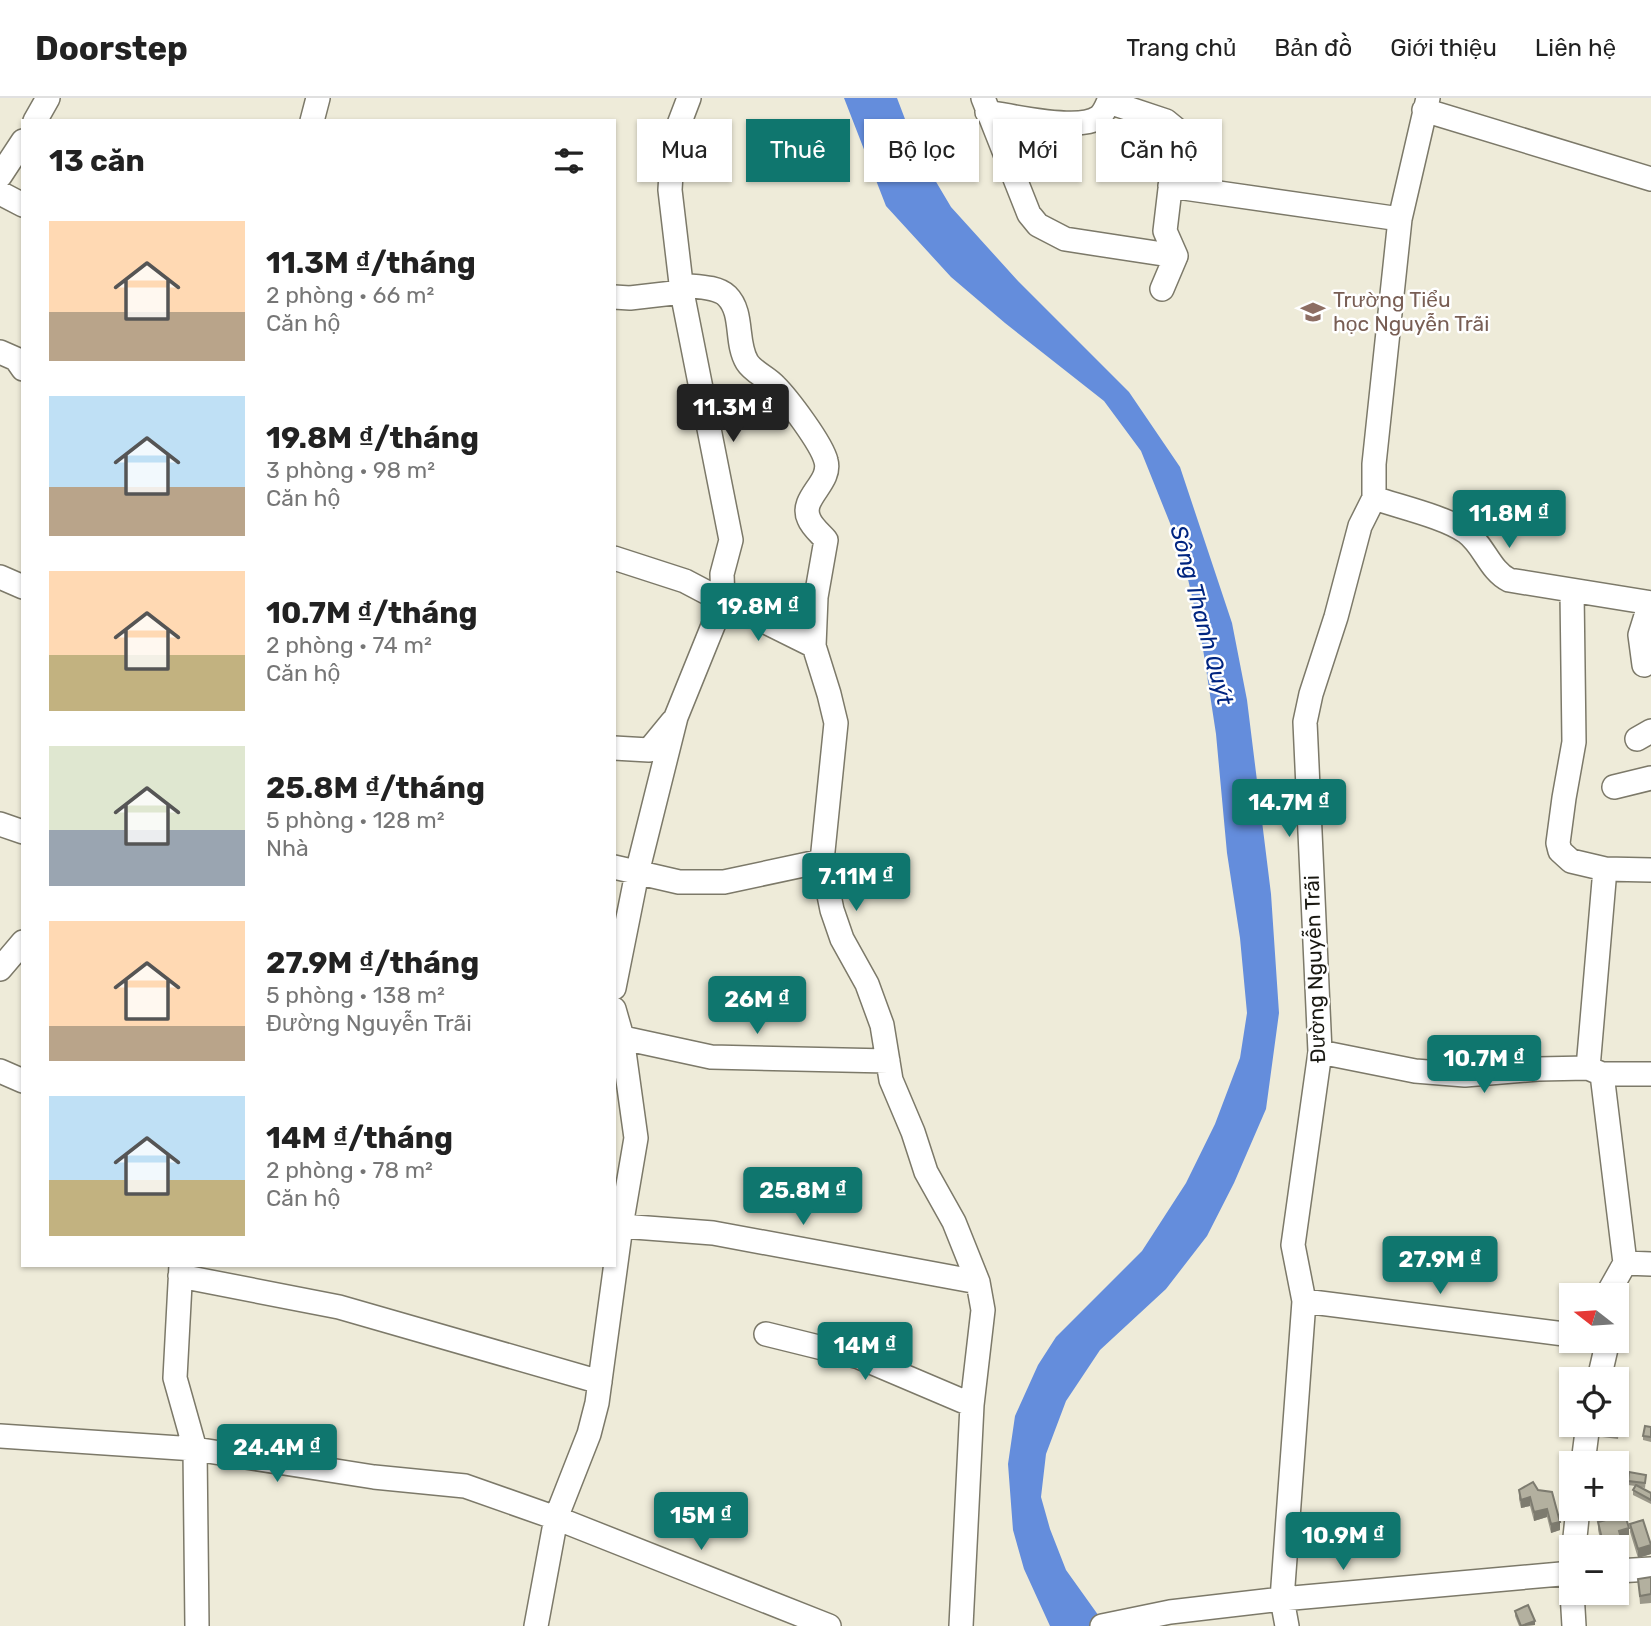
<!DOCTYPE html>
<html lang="vi">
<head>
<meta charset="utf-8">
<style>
	body { margin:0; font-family:Rubik,sans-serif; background:#f2f2f2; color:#222; height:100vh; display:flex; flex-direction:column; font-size:26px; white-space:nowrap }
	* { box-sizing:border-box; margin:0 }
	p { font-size:23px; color:#767676 }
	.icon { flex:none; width:38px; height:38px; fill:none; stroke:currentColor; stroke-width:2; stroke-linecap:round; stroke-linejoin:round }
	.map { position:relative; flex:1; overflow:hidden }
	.drawer { position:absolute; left:21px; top:21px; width:595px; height:1148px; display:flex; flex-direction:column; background:#fff; border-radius:0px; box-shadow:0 2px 5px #0004 }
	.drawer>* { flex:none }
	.banner { position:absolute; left:637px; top:21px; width:665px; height:63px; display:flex; gap:14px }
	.needle { width:46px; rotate:287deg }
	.tools { position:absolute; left:1559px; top:1185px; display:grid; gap:14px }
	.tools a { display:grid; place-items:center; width:70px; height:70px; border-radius:0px; background:#fff; box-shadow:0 2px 5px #0004; font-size:35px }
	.price { position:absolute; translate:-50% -60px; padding:0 16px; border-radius:7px; background:#0f766e; color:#fff; font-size:23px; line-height:46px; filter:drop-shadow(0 2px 4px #0008) }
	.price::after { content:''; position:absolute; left:50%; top:42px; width:21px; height:16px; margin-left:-10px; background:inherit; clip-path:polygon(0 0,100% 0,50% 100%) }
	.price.on { background:#222; color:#fff }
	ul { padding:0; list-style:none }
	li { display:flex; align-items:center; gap:21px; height:175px; padding:0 28px }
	li span { display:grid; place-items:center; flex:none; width:196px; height:140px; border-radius:0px; color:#555 }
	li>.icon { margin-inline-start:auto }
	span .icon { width:84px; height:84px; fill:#fffc; stroke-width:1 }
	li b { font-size:30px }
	h2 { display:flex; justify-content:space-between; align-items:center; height:84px; padding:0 28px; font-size:30px }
	.tag { padding:0 24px; border-radius:0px; background:#fff; box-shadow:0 2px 5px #0004; font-size:24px; line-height:63px }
	.tag.on { background:#0f766e; color:#fff }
	header { display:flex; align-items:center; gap:42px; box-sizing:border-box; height:98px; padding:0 35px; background:#fff; border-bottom:2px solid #e0e0e0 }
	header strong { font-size:33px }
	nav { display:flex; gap:38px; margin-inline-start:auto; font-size:24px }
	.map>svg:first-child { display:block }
	.water { fill:#648ddc }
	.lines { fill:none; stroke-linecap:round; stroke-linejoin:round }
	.minor-casing { stroke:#7c7969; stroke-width:26 }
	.minor { stroke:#fff; stroke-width:23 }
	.wall { fill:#9a9789 }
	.shaded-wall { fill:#7d7b6f }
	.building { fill:#b3b09f; stroke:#7d7b6f; stroke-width:2 }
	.labels { text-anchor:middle; stroke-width:5; stroke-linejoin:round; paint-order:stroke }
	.education-label { font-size:21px; fill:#785e54; stroke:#fff; text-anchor:start }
	.street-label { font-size:21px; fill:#1a1912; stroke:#fff }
	.water-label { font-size:23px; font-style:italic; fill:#002580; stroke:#fff }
</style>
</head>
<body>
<header>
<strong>Doorstep</strong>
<nav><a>Trang chủ</a><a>Bản đồ</a><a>Giới thiệu</a><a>Liên hệ</a></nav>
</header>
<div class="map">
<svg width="1651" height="1528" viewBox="0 0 1651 1528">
	<rect width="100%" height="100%" fill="#eeebd9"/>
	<path class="water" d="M 844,0 L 897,0 L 916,50 L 951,109 L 1018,183 L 1129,294 L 1180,369 L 1232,525 L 1247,602 L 1271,796 L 1279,915 L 1266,1011 L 1234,1085 L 1207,1138 L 1166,1191 L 1100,1252 L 1066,1303 L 1046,1356 L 1041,1399 L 1050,1431 L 1066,1472 L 1106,1528 L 1050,1528 L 1024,1471 L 1013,1432 L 1008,1366 L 1015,1318 L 1038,1267 L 1056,1239 L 1142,1153 L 1186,1085 L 1215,1026 L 1240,960 L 1247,915 L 1240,840 L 1227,755 L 1216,636 L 1201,538 L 1182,455 L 1141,353 L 1104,303 L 1005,225 L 951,179 L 886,108 Z"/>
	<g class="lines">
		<g class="minor-casing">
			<path id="minor" d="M 689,0 L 673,42 L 670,92 L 682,194 L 731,442 L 722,476 L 723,503 L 814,548
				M 983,0 L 1029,116 L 1038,127 L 1065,141 L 1176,158
				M 1109,4 L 1166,23 L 1177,32 L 1165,133 L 1176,158 L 1162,191
				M 1424,12 L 1651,81
				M 987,14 C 1012,18 1079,34 1099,19 C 1105,14 1107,7 1110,0
				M 35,23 L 48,0
				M 312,23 L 318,0
				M 0,78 L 23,43
				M 1170,88 L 1400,121
				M 0,95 L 23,107
				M 681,187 C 695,189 717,188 727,198 C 744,215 735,244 747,264 C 753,274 767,279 775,288 C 788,301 822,346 826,363 C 832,385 799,400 809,421 C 812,429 821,436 826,442 L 816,499 L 814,548 L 829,596 L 836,625 L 822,763 L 832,812 L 842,841 L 867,886 L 882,927 L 891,982 L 913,1034 L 926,1074 L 954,1124 L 978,1184 L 983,1212 L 972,1307 L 961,1528
				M 614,199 L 630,200 L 682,194
				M 0,254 L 16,261 L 23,271
				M 1374,400 C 1400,409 1445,419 1466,434 C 1484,447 1490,473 1509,482 L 1651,505
				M 614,460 L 685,483 L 723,503 L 676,619 L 637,775 L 614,890
				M 0,479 L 23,489
				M 1572,494 L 1574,644 L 1564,700 L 1558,745 L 1560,753 L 1571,763 L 1605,771 L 1651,772
				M 1644,567 L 1640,537 L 1650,505
				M 1637,641 L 1651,633
				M 614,650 L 649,652 L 672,624
				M 1614,689 L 1651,680
				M 0,726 L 23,734
				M 614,769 L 679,784 L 724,784 L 822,763
				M 0,871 L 23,844
				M 614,938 L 711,959 L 888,963
				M 1320,954 L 1415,973 L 1465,977 L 1538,971 L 1588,970 L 1602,976 L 1651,976
				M 1588,970 L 1605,771
				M 0,973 L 23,983
				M 1602,976 L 1625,1165 L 1607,1197
				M 621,1128 L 713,1135 L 978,1184
				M 1625,1165 L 1651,1166
				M 181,1167 L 175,1280 L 195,1351 L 197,1528
				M 180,1178 L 339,1209 L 600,1284
				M 1304,1203 L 1572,1237
				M 766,1236 L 859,1259 L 972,1307
				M 1599,1281 L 1608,1242
				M 0,1338 L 195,1351 L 374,1379 L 465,1388 L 556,1420 L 829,1528
				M 1583,1365 L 1588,1326
				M 1574,1449 L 1578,1410
				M 1617,1473 L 1651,1471
				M 1572,1494 L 1574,1528
				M 536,1528 L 556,1420 L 589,1336 L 597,1305 L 621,1128 L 636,1040 L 622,939 L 614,911
				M 1102,1528 L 1170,1514 L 1282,1501 L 1572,1475
				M 1287,1528 L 1282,1501 L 1304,1203 L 1293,1147 L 1320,954 L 1305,624 L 1311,596 L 1336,519 L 1360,428 L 1374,400 L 1374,366 L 1400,121 L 1428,0"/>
		</g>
		<use href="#minor" class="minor"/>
	</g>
	<path class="wall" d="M 1620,1323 L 1618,1341 L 1602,1339 L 1603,1326 Z
		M 1651,1329 L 1651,1344 L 1643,1342 L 1643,1338 Z
		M 1646,1381 L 1645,1390 L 1639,1389 L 1651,1395 L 1651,1406 L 1633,1397 L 1633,1392 L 1635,1388 L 1628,1387 L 1628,1383 Z
		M 1533,1384 L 1560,1432 L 1551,1435 L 1547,1419 L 1534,1423 L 1530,1408 L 1521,1410 L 1519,1401 L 1519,1392 Z
		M 1598,1424 L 1629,1439 L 1622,1441 L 1626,1465 L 1617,1449 L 1602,1449 L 1598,1432 Z
		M 1630,1426 L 1651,1456 L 1638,1460 L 1630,1434 Z
		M 1651,1479 L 1651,1505 L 1640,1506 L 1638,1481 Z
		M 1515,1513 L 1535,1527 L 1519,1528 L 1515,1518 Z"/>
	<path class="shaded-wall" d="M 1530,1399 L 1530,1408 L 1521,1410 L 1521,1402 Z
		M 1547,1411 L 1547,1419 L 1534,1423 L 1534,1414 Z
		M 1560,1424 L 1560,1432 L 1551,1435 L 1551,1426 Z
		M 1629,1430 L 1629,1439 L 1619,1441 L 1619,1433 Z
		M 1651,1447 L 1651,1456 L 1638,1460 L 1638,1451 Z
		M 1626,1457 L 1626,1465 L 1617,1468 L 1617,1459 Z
		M 1535,1523 L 1535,1527 L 1523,1528 Z"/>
	<path class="building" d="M 1617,1322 L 1620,1323 L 1618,1337 L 1602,1335 L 1603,1326 L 1617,1326 Z
		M 1645,1328 L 1651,1329 L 1651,1339 L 1643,1338 Z
		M 1629,1374 L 1646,1377 L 1645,1385 L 1628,1383 Z
		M 1533,1384 L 1538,1392 L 1552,1394 L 1560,1424 L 1551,1426 L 1547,1411 L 1534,1414 L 1530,1399 L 1521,1402 L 1519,1392 Z
		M 1636,1387 L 1651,1395 L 1651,1402 L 1633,1392 Z
		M 1625,1417 L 1629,1430 L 1619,1433 L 1626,1457 L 1617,1459 L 1617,1449 L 1604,1449 L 1598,1424 Z
		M 1643,1422 L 1651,1447 L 1638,1451 L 1630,1426 Z
		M 1651,1479 L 1651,1496 L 1640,1498 L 1638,1481 Z
		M 1528,1507 L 1535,1523 L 1521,1528 L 1515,1513 Z"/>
	<defs>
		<g id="school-bare" transform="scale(1.89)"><path d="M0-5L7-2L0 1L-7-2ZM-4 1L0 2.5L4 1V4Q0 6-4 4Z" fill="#8d6e63" stroke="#fff" stroke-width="2.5" paint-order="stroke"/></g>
	</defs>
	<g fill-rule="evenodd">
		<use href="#school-bare" x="1313" y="214"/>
	</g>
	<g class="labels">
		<g class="education-label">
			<text x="1333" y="209">Trường Tiểu<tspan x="1333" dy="24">học Nguyễn Trãi</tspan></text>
		</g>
		<g class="street-label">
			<text transform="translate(1315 871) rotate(-92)" y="7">Đường Nguyễn Trãi</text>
		</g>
		<g class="water-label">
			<text transform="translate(1202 517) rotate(75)" y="8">Sông Thanh Quýt</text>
		</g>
	</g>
</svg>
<div class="tools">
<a><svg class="needle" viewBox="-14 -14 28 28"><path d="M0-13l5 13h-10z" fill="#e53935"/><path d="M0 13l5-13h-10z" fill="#767676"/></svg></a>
<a><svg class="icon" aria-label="locate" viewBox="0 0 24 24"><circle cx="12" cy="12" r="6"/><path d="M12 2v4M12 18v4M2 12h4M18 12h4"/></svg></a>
<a>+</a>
<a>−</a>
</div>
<b class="price on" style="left:733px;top:346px">11.3M ₫</b>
<b class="price" style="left:1509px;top:452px">11.8M ₫</b>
<b class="price" style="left:758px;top:545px">19.8M ₫</b>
<b class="price" style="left:1289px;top:741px">14.7M ₫</b>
<b class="price" style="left:856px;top:815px">7.11M ₫</b>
<b class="price" style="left:757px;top:938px">26M ₫</b>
<b class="price" style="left:1484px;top:997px">10.7M ₫</b>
<b class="price" style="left:803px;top:1129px">25.8M ₫</b>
<b class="price" style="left:1440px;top:1198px">27.9M ₫</b>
<b class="price" style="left:865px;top:1284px">14M ₫</b>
<b class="price" style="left:277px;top:1386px">24.4M ₫</b>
<b class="price" style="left:701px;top:1454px">15M ₫</b>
<b class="price" style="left:1343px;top:1474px">10.9M ₫</b>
<div class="banner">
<a class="tag">Mua</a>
<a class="tag on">Thuê</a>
<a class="tag">Bộ lọc</a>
<a class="tag">Mới</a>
<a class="tag">Căn hộ</a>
</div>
<section class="drawer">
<h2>13 căn<svg class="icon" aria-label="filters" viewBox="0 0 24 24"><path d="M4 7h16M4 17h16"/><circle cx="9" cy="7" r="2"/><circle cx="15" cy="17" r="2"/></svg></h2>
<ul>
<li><span style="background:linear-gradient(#ffd9b3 65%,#b9a48a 0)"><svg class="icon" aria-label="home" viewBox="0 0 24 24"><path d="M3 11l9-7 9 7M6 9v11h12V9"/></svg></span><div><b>11.3M ₫/tháng</b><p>2 phòng · 66 m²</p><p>Căn hộ</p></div></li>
<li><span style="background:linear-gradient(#bfe0f5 65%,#b9a48a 0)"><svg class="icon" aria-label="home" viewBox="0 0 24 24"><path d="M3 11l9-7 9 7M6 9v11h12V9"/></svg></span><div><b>19.8M ₫/tháng</b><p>3 phòng · 98 m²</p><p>Căn hộ</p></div></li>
<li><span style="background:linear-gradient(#ffd9b3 60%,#c2b280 0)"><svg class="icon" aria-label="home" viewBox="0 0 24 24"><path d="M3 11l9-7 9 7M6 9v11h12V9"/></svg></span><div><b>10.7M ₫/tháng</b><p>2 phòng · 74 m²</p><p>Căn hộ</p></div></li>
<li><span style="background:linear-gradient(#dfe7d0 60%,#9aa5b1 0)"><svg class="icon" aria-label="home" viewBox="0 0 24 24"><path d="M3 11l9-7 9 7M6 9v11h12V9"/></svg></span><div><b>25.8M ₫/tháng</b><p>5 phòng · 128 m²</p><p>Nhà</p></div></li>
<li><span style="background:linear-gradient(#ffd9b3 75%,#b9a48a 0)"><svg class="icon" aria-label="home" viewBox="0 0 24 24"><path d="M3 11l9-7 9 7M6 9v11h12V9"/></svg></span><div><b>27.9M ₫/tháng</b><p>5 phòng · 138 m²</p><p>Đường Nguyễn Trãi</p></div></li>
<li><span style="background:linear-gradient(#bfe0f5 60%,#c2b280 0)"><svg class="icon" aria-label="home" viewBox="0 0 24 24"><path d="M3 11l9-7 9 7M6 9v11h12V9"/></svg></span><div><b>14M ₫/tháng</b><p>2 phòng · 78 m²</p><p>Căn hộ</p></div></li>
</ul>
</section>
</div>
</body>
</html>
